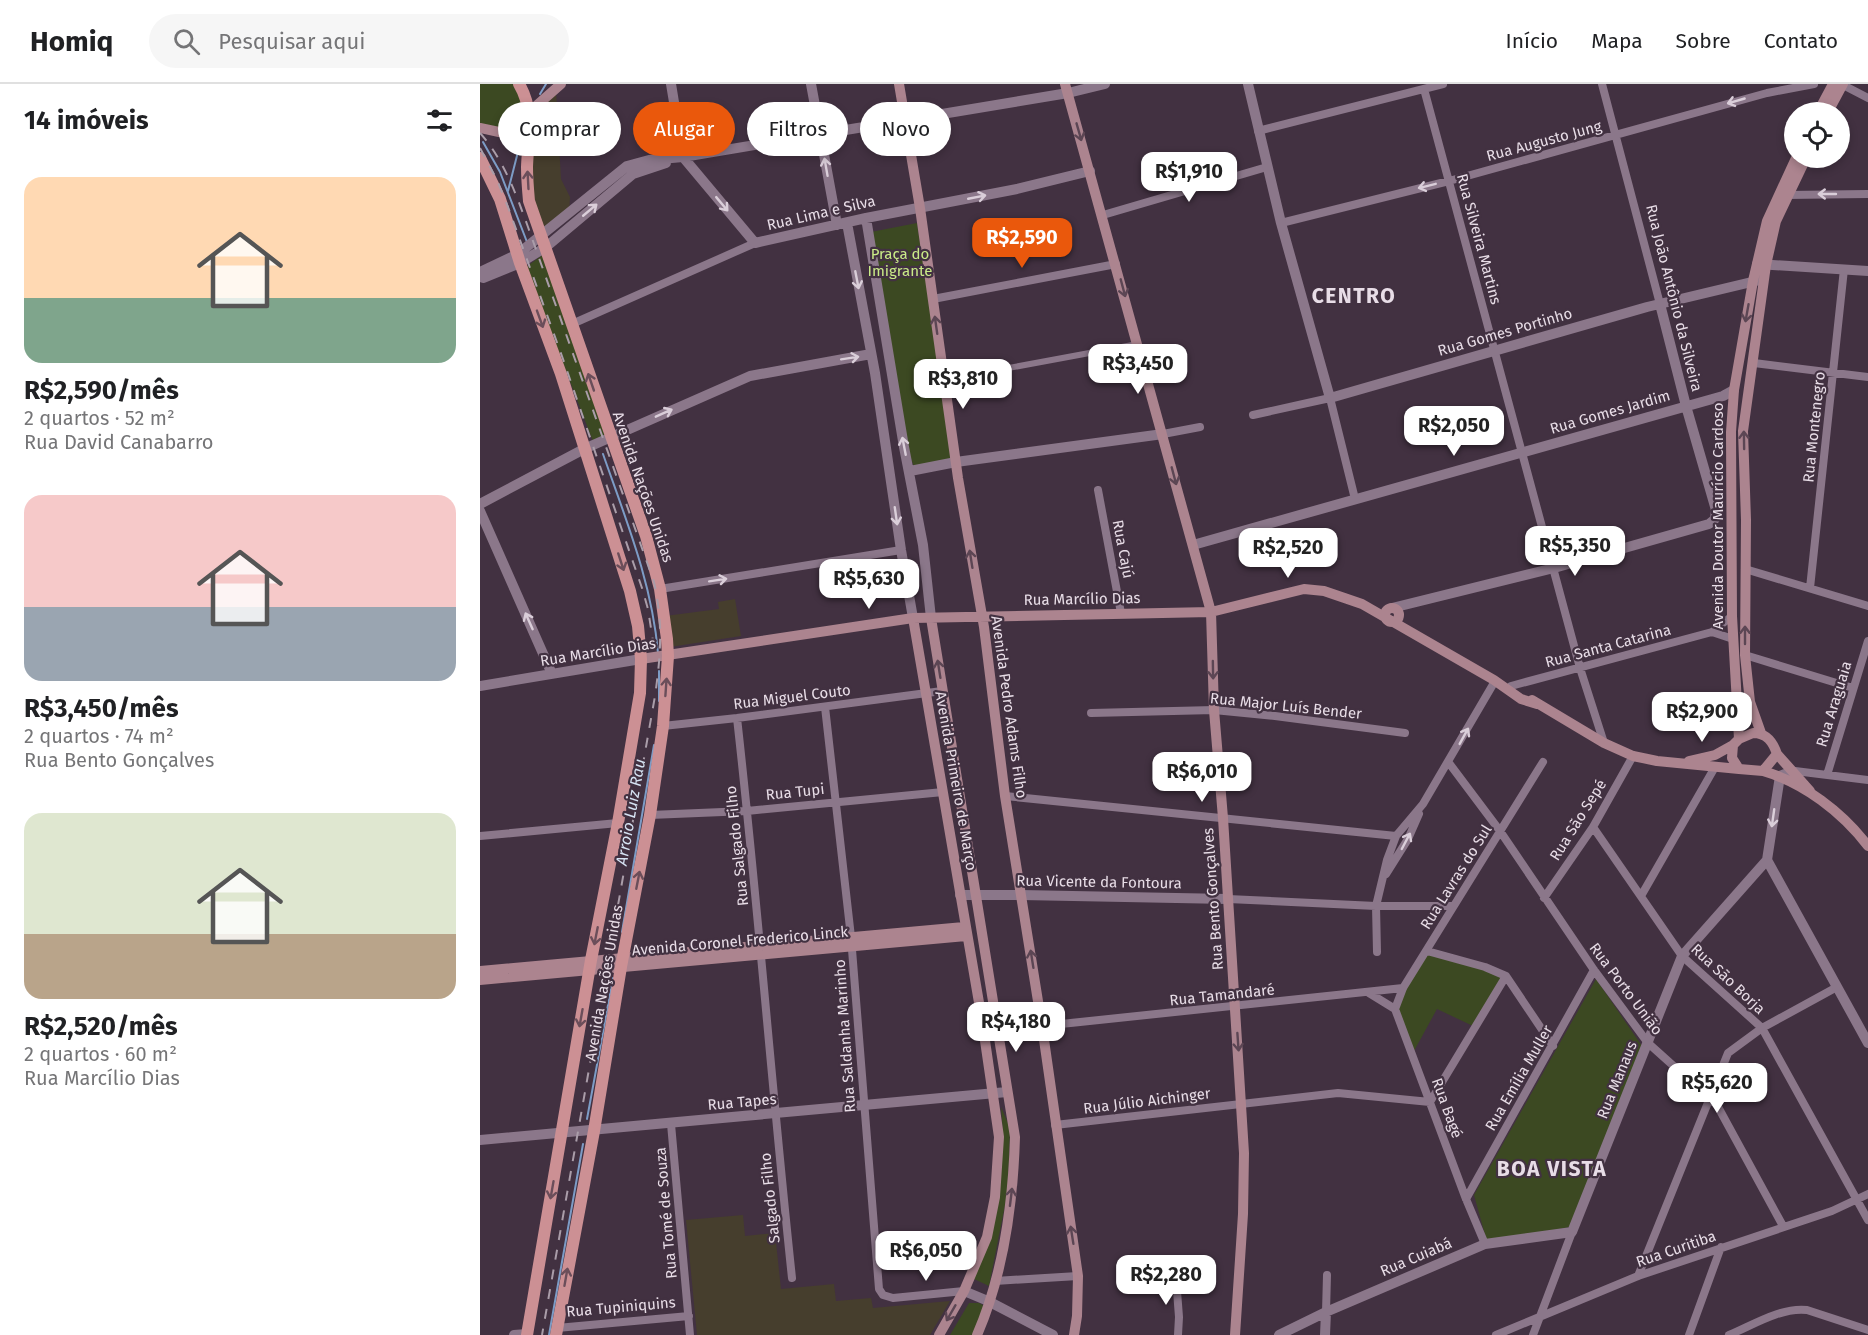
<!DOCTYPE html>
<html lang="pt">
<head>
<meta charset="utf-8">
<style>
	body { margin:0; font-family:"Fira Sans",sans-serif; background:#f6f6f6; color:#202124; height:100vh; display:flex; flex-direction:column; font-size:22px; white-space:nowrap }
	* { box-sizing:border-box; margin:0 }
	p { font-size:20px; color:#757577 }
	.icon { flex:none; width:33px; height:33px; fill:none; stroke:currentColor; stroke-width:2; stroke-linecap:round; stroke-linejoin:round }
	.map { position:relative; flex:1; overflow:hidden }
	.panel { display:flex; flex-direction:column; background:#fff; width:480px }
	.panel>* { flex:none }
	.hud { position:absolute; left:18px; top:18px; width:570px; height:54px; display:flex; gap:12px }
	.buttons { position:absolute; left:1304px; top:18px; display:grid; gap:12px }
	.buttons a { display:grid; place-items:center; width:66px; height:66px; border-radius:50%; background:#fff; box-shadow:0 3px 9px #0003; font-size:30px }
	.price { position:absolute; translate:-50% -51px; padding:0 14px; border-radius:12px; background:#fff; color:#222; font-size:20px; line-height:39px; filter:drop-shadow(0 2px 3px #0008) }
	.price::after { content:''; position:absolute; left:50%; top:36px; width:18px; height:14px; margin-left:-9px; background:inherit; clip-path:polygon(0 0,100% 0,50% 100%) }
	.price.selected { background:#ea580c; color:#fff }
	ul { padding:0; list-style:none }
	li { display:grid; align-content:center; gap:12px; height:318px; padding:0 24px }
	li span { display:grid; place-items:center; height:186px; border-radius:18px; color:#555 }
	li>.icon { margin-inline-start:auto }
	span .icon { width:108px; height:108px; fill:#fffc; stroke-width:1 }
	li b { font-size:26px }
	h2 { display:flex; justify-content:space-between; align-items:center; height:72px; padding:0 24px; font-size:26px }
	.tag { padding:0 21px; border-radius:27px; background:#fff; box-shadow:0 3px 9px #0003; font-size:21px; line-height:54px }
	.tag.selected { background:#ea580c; color:#fff }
	header { display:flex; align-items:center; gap:36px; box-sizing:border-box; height:84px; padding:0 30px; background:#fff; border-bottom:2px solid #e0e0e0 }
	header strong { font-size:28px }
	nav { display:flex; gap:33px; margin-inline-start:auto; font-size:21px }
	.search { width:420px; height:54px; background:#f6f6f6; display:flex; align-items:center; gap:15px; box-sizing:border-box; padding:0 21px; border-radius:33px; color:#757577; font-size:22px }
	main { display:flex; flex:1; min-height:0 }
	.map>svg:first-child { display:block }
	.commercial { fill:#463e2d }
	.park { fill:#3c4922 }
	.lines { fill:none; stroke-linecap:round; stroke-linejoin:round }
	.stream { stroke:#7d9cc6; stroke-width:2 }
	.pedestrian { stroke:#8b778a; stroke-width:6 }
	.minor { stroke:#8b778a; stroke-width:8 }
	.tertiary { stroke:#8b778a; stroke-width:10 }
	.secondary { stroke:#ac848f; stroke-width:10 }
	.primary { stroke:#cc9094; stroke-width:12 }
	.rail { stroke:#aa9da9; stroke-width:2; stroke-dasharray:10 10; stroke-linecap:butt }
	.oneway { stroke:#daced9 }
	.oneway2 { stroke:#5c4654 }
	.oneway3 { stroke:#6b4e5a }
	.labels { text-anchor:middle; stroke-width:4.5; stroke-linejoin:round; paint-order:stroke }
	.street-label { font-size:15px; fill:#e8dde7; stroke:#423141 }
	.park-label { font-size:15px; fill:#c9eb87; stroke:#423141 }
	.water-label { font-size:16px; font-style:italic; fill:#d6e3f3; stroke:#423141 }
	.district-label { font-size:21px; font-weight:bold; letter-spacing:1.5px; fill:#e8dde7; stroke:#423141 }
</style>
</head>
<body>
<header>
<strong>Homiq</strong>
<div class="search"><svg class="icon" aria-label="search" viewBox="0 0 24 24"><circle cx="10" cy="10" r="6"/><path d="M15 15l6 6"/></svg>Pesquisar aqui</div>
<nav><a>Início</a><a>Mapa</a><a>Sobre</a><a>Contato</a></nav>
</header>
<main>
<section class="panel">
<h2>14 imóveis<svg class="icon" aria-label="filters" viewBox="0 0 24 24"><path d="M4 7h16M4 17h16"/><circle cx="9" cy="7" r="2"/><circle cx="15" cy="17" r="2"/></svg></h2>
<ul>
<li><span style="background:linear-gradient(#ffd9b3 65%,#7fa58c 0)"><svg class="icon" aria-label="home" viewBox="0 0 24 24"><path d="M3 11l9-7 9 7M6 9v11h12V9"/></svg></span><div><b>R$2,590/mês</b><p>2 quartos · 52 m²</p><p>Rua David Canabarro</p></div></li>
<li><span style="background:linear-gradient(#f6c9c9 60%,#9aa5b1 0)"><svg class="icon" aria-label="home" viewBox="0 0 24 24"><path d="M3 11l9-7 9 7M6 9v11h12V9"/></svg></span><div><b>R$3,450/mês</b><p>2 quartos · 74 m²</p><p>Rua Bento Gonçalves</p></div></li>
<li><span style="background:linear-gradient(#dfe7d0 65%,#b9a48a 0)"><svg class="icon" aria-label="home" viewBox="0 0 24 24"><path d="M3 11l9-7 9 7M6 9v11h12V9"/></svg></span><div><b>R$2,520/mês</b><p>2 quartos · 60 m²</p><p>Rua Marcílio Dias</p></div></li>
</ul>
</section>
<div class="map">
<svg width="1388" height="1251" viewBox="0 0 1388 1251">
	<rect width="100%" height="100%" fill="#423141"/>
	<path class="commercial" d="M 76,6 L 81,95 L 90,113 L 89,130 L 62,152 L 47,82 L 50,29 Z
		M 255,515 L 261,552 L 190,563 L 185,532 L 239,525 L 238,518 Z
		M 263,1131 L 265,1152 L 295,1149 L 301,1205 L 354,1200 L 356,1217 L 391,1214 L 393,1224 L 470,1217 L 450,1251 L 217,1251 L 206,1136 Z"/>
	<path class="park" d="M 0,0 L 39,0 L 50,29 L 30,45 L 0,44 Z
		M 437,139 L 473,376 L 434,383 L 427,363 L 391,148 Z
		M 64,170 L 126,354 L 114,360 L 46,183 Z
		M 948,869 L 1004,885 L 1022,893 L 993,942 L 957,925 L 934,967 L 918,925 L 926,905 Z
		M 1116,895 L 1162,962 L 1090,1143 L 1007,1158 L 994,1111 Z
		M 521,1023 L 530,1044 L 528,1106 L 509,1202 L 494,1195 L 523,1050 Z
		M 489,1219 L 499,1219 L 506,1223 L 494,1251 L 470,1251 Z"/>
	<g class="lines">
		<path class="stream" d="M 60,10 L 66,0
			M 3,58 L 20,88 L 47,158
			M 28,107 L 42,52
			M 123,370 C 146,436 172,499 178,569
			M 179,587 L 179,617
			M 142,848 L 174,661
			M 107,1035 L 133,894
			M 69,1251 L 103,1060"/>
		<path class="pedestrian" d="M 464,296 L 658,260"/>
		<path class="minor" d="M 1122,0 L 1180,220
			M 1361,0 L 1388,14
			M 944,5 L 1100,584 L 1124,659
			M 778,47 L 963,0
			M 1306,111 L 1388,110
			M 623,131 L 787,83
			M 801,139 L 969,97 L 1287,9 L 1334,0
			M 453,215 L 636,180
			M 92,240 L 275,159
			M 1274,279 L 1388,293
			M 773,331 L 850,314 L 875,415
			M 683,350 L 720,343
			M 618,406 L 641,529
			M 1265,485 L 1388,522
			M 1330,504 L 1364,185
			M 180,505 L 421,466
			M 1232,548 L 1253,555
			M 1265,571 L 1373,604
			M 1031,602 L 1232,548 L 1252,532
			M 345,623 L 371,853 L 399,1205 L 403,1211 L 413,1214 L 484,1207
			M 611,629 L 734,626 L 795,632 L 925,649
			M 257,634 C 278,820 292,1007 312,1194
			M 183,642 L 257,634 L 462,607
			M 969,679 L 1020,747 L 1114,886 L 1168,959 L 1237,1021 L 1303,1142
			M 1315,687 L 1388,696
			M 1347,691 L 1388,557
			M 525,712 L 916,752
			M 170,731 L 267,727 L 463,708
			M 1113,743 L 1202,872 L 1282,944 L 1388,1136
			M 0,752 L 138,739
			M 906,790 L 928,755 L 939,730
			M 1161,812 L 1235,683
			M 1064,814 L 1113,743 L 1153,672
			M 748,815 L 896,822 L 973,822
			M 947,867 L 1005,883 L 1026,892 L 1073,962
			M 897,868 L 896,822 L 907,776 L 916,752 L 943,720 L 1015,597
			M 889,909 L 915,925 L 986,1115 L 1005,1160
			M 915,925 L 923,904 L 1063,678
			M 562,942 L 923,904
			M 191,1040 L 210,1251
			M 575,1041 L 858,1009 L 950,1018 L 1026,892
			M 986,1115 L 1114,886
			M 1158,1192 L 1248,969 L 1282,944 L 1357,903
			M 696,1194 L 699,1233 L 698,1251
			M 515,1197 L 598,1192
			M 846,1228 L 847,1191
			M 77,1244 L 209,1232
			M 1016,1251 L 1158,1192 L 1352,1127 L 1388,1110
			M 1053,1251 L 1092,1148
			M 1209,1251 L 1241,1163
			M 1249,1251 C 1273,1241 1301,1223 1327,1226 L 1388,1246"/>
		<path class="tertiary" d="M 191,0 L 203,73
			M 331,0 L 357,141
			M 768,0 L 801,139 L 850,314 L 1167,223 L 1280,196
			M 203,73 L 275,159 L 386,134 L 537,105 L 610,87
			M 386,134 L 424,363 L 443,461 L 451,534
			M 367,139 L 395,289 L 421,466 L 433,534
			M 1277,180 L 1388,187
			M 0,188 L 38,170 L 147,82 L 169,76 L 203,73 L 588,9 L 625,0
			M 3,194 L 40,179 L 66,163 L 153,90 L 186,79
			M 430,387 L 476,378 L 683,350
			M 0,420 L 104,365 L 270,292 L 391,270
			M 0,427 L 72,590
			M 713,461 L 1243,312 L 1254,306
			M 912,524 L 1074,484 L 1229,440 L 1235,435 L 1236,426 L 1206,322 L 1180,220
			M 0,602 L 161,575
			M 1305,690 L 1300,692 L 1287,776 L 1388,959
			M 480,811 L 541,811 L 748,815
			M 0,1056 L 527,1008
			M 484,1207 L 508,1217 L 573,1251
			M 34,1251 L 47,1250
			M 799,1251 L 846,1228 L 1005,1160 L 1092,1148 L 1202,872 L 1287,776
			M 845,1251 L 846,1228"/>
		<path class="secondary" d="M 419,0 L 440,124 L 478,394 L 504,543 L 525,712 L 562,942 L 598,1192 L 597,1232 L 594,1251
			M 585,0 L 731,528 L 734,626 L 743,734 L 764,1069 L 763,1130 L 755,1251
			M 1338,28 L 1353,0
			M 1348,28 L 1363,0
			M 0,44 L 19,48 L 30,45 L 81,0
			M905 531a7 7 0 1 1 14 0a7 7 0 1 1-14 0Z
			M 433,534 L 502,936 L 519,1053 L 515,1113 L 507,1153 L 484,1207 L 459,1251
			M 451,534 L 535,1053 C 533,1120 524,1189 497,1251
			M 161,575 L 433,534 L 731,528 L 824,505 L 844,507 L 882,520 L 1014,596 L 1041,615 L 1057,620
			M 1052,616 L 1124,659 L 1153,672 L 1177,677 L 1259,685
			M 1273,649 C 1287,649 1293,658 1297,670 L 1283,687 L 1259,685 L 1252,674 L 1253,661 L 1259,655 Z
			M 1281,649 L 1270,618 L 1265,571 L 1266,436 L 1263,347 L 1286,181 L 1296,137 L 1326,74
			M 1259,655 L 1252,532 L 1251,348 L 1254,306 L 1273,197 L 1287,137 L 1316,74
			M 1297,670 L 1330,707
			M 1209,677 L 1235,671 L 1253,661
			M 1283,687 C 1324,699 1362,728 1388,762
			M 0,887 L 484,843
			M 0,896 L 486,852"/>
		<path class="primary" d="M 39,0 C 55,27 48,54 47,83 C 47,94 48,106 49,117 L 166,452 L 180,505 L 187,555 L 188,572 L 183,642 L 170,731 L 141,883 L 114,1047 L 76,1251
			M 0,74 L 20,115 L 40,179 L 81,290 L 150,507 L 158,542 L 161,575 L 160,609 L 138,739 L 111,876 L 47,1251"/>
		<path class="rail" d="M 0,49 C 24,76 36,110 48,143 L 174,498 C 183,539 181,570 175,612 L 62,1251
			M 0,64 L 17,96 L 28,123 L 83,275 L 162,504 L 168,525 L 174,564"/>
	</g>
	<defs><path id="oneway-shaft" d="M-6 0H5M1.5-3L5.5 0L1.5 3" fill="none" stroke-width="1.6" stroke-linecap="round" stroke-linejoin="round" transform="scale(1.5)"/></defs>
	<g class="oneway">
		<use href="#oneway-shaft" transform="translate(1256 17) rotate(164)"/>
		<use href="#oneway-shaft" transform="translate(346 83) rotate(-100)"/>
		<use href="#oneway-shaft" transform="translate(947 102) rotate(166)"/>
		<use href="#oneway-shaft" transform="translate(1347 110) rotate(180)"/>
		<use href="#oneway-shaft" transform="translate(497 113) rotate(-11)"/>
		<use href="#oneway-shaft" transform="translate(242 120) rotate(50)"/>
		<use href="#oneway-shaft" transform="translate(110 126) rotate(-40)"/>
		<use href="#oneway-shaft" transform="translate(377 196) rotate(79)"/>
		<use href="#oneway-shaft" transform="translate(370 274) rotate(-9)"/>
		<use href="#oneway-shaft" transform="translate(184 329) rotate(-24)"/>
		<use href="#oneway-shaft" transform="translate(424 362) rotate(-101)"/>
		<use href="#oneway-shaft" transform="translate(416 432) rotate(82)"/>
		<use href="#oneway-shaft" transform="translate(238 496) rotate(-9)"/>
		<use href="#oneway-shaft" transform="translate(49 537) rotate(-114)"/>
		<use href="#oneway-shaft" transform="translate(984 652) rotate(-61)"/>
		<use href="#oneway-shaft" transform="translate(1293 734) rotate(98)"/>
		<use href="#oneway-shaft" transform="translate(926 757) rotate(-62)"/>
	</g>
	<g class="oneway2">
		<use href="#oneway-shaft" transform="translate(599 48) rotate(74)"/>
		<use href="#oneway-shaft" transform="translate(643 204) rotate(75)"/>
		<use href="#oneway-shaft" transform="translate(1267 229) rotate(100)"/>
		<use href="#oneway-shaft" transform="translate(456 241) rotate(-98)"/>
		<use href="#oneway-shaft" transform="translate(1264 356) rotate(-91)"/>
		<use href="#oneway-shaft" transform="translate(694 392) rotate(75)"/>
		<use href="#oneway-shaft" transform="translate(491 475) rotate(-99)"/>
		<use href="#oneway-shaft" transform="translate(1265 551) rotate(-90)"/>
		<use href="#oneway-shaft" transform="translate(459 585) rotate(-99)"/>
		<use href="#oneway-shaft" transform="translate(733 586) rotate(89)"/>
		<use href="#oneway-shaft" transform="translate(552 875) rotate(-99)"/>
		<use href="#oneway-shaft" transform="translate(758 958) rotate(86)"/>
		<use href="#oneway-shaft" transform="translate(531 1113) rotate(-83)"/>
		<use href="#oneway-shaft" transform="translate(592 1151) rotate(-99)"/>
		<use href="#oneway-shaft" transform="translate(471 1229) rotate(120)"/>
	</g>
	<g class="oneway3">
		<use href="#oneway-shaft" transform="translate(48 96) rotate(-93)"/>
		<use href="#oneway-shaft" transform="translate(60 235) rotate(70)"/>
		<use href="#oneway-shaft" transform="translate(111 298) rotate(-109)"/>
		<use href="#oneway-shaft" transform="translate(141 478) rotate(72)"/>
		<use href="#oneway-shaft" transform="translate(186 603) rotate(-86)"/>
		<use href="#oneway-shaft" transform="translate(158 796) rotate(-79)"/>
		<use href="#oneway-shaft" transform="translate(116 852) rotate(101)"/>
		<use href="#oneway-shaft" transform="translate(101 934) rotate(100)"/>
		<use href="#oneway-shaft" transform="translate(72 1106) rotate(100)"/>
		<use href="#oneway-shaft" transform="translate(86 1193) rotate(-80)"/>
	</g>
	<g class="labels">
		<g class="street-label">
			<text transform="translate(1064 57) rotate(-15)" y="5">Rua Augusto Jung</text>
			<text transform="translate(341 129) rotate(-13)" y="5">Rua Lima e Silva</text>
			<text transform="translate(999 155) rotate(75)" y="5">Rua Silveira Martins</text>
			<text transform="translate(1194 214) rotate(76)" y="5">Rua João Antônio da Silveira</text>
			<text transform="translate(1025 248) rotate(-16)" y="5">Rua Gomes Portinho</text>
			<text transform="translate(1130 328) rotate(-16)" y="5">Rua Gomes Jardim</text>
			<text transform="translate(1334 343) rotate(-84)" y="5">Rua Montenegro</text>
			<text transform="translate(163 403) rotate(71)" y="5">Avenida Nações Unidas</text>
			<text transform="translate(1238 432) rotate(-90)" y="5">Avenida Doutor Maurício Cardoso</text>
			<text transform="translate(643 465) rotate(79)" y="5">Rua Cajú</text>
			<text transform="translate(602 515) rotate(-1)" y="5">Rua Marcílio Dias</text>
			<text transform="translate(1128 562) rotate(-15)" y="5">Rua Santa Catarina</text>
			<text transform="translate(118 568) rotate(-9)" y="5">Rua Marcílio Dias</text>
			<text transform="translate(312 613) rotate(-7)" y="5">Rua Miguel Couto</text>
			<text transform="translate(1354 620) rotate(-73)" y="5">Rua Araguaia</text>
			<text transform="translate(806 622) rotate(6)" y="5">Rua Major Luís Bender</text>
			<text transform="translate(529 623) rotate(82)" y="5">Avenida Pedro Adams Filho</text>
			<text transform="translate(476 697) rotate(80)" y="5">Avenida Primeiro de Março</text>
			<text transform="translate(315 708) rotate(-6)" y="5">Rua Tupi</text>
			<text transform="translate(1098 736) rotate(-58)" y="5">Rua São Sepé</text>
			<text transform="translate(257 762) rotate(-96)" y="5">Rua Salgado Filho</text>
			<text transform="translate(976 793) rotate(-58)" y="5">Rua Lavras do Sul</text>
			<text transform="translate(619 798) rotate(1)" y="5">Rua Vicente da Fontoura</text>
			<text transform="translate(733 815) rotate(-94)" y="5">Rua Bento Gonçalves</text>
			<text transform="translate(260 857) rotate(-5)" y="5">Avenida Coronel Frederico Linck</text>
			<text transform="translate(1248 895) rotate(43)" y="5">Rua São Borja</text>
			<text transform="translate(124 899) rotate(-80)" y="5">Avenida Nações Unidas</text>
			<text transform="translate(1146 905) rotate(53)" y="5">Rua Porto União</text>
			<text transform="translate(742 911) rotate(-6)" y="5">Rua Tamandaré</text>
			<text transform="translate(365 952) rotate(-94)" y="5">Rua Saldanha Marinho</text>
			<text transform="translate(1039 994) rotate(-60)" y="5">Rua Emília Muller</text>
			<text transform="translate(1137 996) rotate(-68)" y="5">Rua Manaus</text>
			<text transform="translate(667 1017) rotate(-7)" y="5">Rua Júlio Aichinger</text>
			<text transform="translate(262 1018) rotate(-5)" y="5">Rua Tapes</text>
			<text transform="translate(967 1024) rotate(70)" y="5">Rua Bagé</text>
			<text transform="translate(290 1114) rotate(-96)" y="5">Salgado Filho</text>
			<text transform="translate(186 1129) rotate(-95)" y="5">Rua Tomé de Souza</text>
			<text transform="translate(1196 1165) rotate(-19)" y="5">Rua Curitiba</text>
			<text transform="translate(936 1173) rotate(-23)" y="5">Rua Cuiabá</text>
			<text transform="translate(141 1223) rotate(-5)" y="5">Rua Tupiniquins</text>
		</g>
		<g class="park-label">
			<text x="420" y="175">Praça do<tspan x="420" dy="17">Imigrante</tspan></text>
		</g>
		<g class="water-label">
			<text transform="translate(150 728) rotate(-80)" y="6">Arroio Luiz Rau</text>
		</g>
		<g class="district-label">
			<text x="874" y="219">CENTRO</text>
			<text x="1072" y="1092">BOA VISTA</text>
		</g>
	</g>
</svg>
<div class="buttons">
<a><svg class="icon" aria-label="locate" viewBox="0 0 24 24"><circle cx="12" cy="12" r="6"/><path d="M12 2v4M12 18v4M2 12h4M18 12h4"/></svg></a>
</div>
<b class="price" style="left:709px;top:119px">R$1,910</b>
<b class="price selected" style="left:542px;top:185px">R$2,590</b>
<b class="price" style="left:658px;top:311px">R$3,450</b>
<b class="price" style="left:483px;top:326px">R$3,810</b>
<b class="price" style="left:974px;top:373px">R$2,050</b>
<b class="price" style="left:1095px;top:493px">R$5,350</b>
<b class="price" style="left:808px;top:495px">R$2,520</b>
<b class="price" style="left:389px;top:526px">R$5,630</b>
<b class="price" style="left:1222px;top:659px">R$2,900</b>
<b class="price" style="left:722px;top:719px">R$6,010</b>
<b class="price" style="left:536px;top:969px">R$4,180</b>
<b class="price" style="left:1237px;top:1030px">R$5,620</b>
<b class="price" style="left:446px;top:1198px">R$6,050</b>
<b class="price" style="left:686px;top:1222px">R$2,280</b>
<div class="hud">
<a class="tag">Comprar</a>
<a class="tag selected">Alugar</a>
<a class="tag">Filtros</a>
<a class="tag">Novo</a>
</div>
</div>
</main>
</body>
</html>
